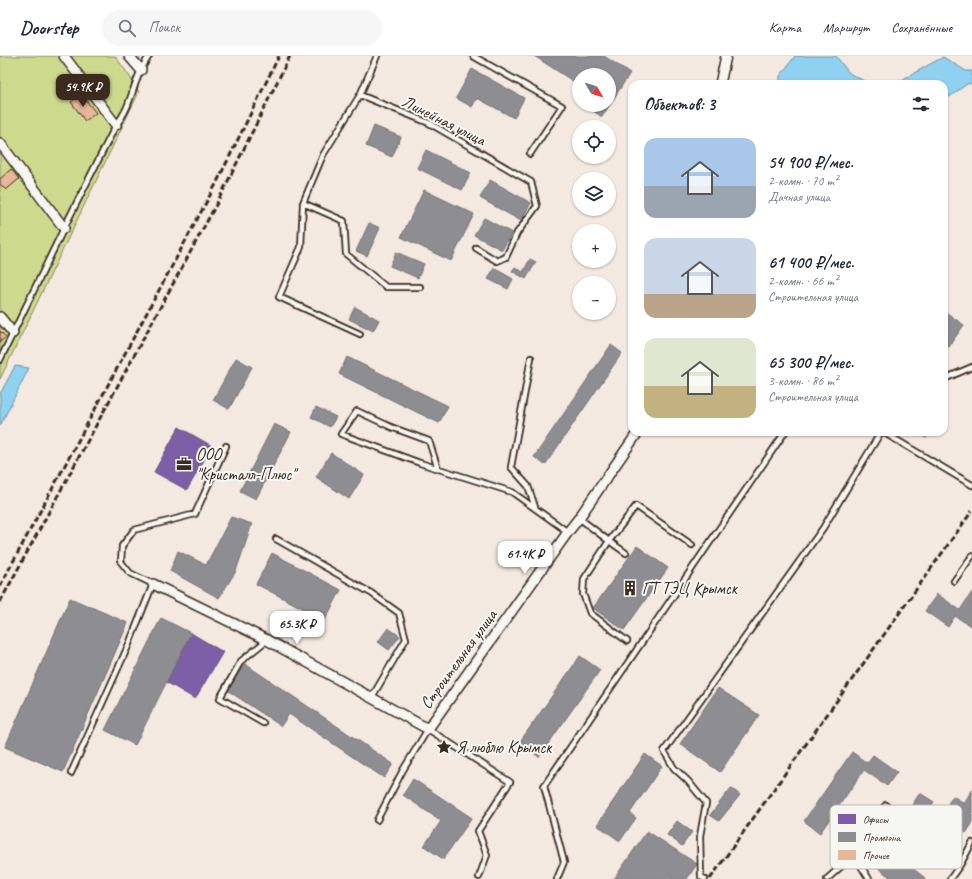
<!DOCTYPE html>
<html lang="ru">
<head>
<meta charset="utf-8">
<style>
	body { margin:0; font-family:Caveat,sans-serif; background:#f6f6f7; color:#1f2937; height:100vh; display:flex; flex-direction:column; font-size:15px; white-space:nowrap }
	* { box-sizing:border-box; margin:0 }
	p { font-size:13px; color:#747a83 }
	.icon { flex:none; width:22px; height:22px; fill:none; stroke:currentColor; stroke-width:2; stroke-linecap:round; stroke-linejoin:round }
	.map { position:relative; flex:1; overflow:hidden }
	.panel { position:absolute; left:628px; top:24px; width:320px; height:356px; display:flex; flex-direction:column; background:#fff; border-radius:12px; box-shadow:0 1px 3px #0004 }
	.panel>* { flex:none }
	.needle { width:26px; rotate:128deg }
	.buttons { position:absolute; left:572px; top:12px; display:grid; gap:8px }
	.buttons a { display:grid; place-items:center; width:44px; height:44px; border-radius:50%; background:#fff; box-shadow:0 1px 3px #0004; font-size:20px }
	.price { position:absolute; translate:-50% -34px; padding:0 9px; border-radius:8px; background:#fff; color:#222; font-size:13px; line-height:26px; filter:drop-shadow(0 1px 2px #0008) }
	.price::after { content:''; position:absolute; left:50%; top:24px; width:12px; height:9px; margin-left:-6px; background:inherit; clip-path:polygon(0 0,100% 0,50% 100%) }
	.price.selected { background:#3b2a1e; color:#fff }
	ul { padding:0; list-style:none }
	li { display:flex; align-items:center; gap:12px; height:100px; padding:0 16px }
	li span { display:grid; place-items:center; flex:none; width:112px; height:80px; border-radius:12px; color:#555 }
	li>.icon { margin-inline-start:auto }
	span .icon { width:48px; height:48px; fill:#fffc; stroke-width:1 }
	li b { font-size:17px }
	h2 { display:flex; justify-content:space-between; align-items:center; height:48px; padding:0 16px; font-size:17px }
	header { display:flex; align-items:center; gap:24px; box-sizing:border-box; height:56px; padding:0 20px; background:#fff; border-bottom:1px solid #e0e1e3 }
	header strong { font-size:19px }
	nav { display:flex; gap:22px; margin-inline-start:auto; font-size:14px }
	.search { width:280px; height:36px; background:#f6f6f7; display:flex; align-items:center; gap:10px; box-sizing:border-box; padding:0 14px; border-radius:22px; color:#747a83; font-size:15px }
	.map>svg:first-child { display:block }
	.green { fill:#cdda8e; stroke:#848256 }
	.water { fill:#8ed1f0; stroke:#6d8e9c }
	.offices { fill:#7b5ea7; stroke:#684e7e }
	.industry { fill:#8d8d92; stroke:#746f6f }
	.building { fill:#e8b699; stroke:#3b2a1e }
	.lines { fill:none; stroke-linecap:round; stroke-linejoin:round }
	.lane-casing { stroke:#3b2a1e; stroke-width:8 }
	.street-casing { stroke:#3b2a1e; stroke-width:12 }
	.lane { stroke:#f6f6f2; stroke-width:4.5 }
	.street { stroke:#f6f6f2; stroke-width:9 }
	.rail { stroke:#3b2a1e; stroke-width:3; stroke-dasharray:6 3; stroke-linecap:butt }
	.labels { text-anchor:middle; stroke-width:4; stroke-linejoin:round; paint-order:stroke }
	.street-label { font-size:17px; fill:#3b2a1e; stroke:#f6f6f2 }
	.poi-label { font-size:17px; fill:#3b2a1e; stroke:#f6f6f2; text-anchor:start }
	.key { fill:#f6f6f2; stroke:#beb9b2; stroke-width:1 }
	.key-label { font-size:11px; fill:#3b2a1e }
</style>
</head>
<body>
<header>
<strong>Doorstep</strong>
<div class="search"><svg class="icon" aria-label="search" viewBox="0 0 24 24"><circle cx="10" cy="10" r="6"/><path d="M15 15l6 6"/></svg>Поиск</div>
<nav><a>Карта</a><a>Маршрут</a><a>Сохранённые</a></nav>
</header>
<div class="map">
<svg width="972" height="823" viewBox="0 0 972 823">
	<rect width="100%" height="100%" fill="#f3e9e0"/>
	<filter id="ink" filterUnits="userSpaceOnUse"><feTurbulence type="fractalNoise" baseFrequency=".025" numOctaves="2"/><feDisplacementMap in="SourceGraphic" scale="8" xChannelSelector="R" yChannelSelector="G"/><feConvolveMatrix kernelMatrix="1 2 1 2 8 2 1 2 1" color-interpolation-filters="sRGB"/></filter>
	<g filter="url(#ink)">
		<path class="green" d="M 0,0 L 115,0 L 128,18 L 139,36 L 0,323 Z"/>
		<path class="water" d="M 795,0 L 836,0 L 849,17 L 866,26 L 896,27 L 943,1 L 966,15 L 972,15 L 972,27 L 967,28 L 944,45 L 944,28 L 780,28 L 780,20 Z
			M 15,310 L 29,312 L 0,370 L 0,338 Z"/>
		<path class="offices" d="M 179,371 L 212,390 L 187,434 L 154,416 Z
			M 191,577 L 223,596 L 195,643 L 166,626 Z"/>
		<path class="industry" d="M 534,0 L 604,0 L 630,17 L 602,61 L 586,50 L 587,49 L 609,49 L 609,19 L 579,19 L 579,29 Z
			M 472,13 L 524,42 L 514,62 L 477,42 L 472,51 L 456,42 Z
			M 374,70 L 401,81 L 392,101 L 366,90 Z
			M 426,94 L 471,117 L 462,134 L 417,112 Z
			M 490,124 L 531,147 L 521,165 L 480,142 Z
			M 424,134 L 474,158 L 451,205 L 401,181 Z
			M 484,162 L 512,177 L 502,194 L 474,179 Z
			M 369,167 L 380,172 L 367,200 L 356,195 Z
			M 396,196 L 424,208 L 418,222 L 390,210 Z
			M 530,203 L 536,206 L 526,223 L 512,215 L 515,211 L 523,216 Z
			M 494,212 L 513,223 L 508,233 L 488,223 Z
			M 355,251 L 379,264 L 373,275 L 349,263 Z
			M 944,255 L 964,269 L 944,297 Z
			M 611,289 L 622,297 L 545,409 L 534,401 Z
			M 347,301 L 448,350 L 439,367 L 339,318 Z
			M 236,302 L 252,311 L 229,353 L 213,344 Z
			M 316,351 L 336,361 L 330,371 L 311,361 Z
			M 274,368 L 291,376 L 256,443 L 240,435 Z
			M 917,376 L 931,376 L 926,382 Z
			M 331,397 L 364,419 L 349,443 L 316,421 Z
			M 231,461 L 252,468 L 236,515 L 219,542 L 170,515 L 178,495 L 206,509 Z
			M 637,490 L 668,512 L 624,574 L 593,552 Z
			M 272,497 L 341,534 L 325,564 L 256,528 Z
			M 972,536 L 972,571 L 955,560 L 948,571 L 925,555 L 937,538 L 960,554 Z
			M 70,542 L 128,567 L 63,716 L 5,691 Z
			M 161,562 L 191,577 L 135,689 L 105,674 Z
			M 388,572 L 400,580 L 389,594 L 378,586 Z
			M 580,600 L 600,614 L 539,701 L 519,687 Z
			M 245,608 L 393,708 L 384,722 L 289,658 L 281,670 L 227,634 Z
			M 718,632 L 759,659 L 720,716 L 680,688 Z
			M 852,696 L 867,707 L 873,699 L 897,716 L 887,730 L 864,714 L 820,777 L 804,765 Z
			M 645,698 L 662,710 L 630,757 L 636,762 L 620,785 L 597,769 Z
			M 413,723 L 472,762 L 443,803 L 424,790 L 441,765 L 403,739 Z
			M 731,732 L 740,739 L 719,765 L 710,759 Z
			M 972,734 L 972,768 L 966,777 L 940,760 L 953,740 L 964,747 Z
			M 920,737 L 934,746 L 923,762 L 909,753 Z
			M 677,765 L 692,776 L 682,790 L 667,779 Z
			M 647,775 L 697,808 L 687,823 L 614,823 Z
			M 876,783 L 925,822 L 924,823 L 892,823 L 863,800 Z"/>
		<path class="building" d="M 81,38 L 96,57 L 85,65 L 71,46 Z
			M 11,113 L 19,123 L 6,134 L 0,128 L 0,123 Z
			M 0,275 L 6,281 L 0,286 Z"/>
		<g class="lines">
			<g class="lane-casing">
				<path id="lane" d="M 377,0 L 360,39 L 429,67 L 531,126 L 537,150 L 517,177 L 506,201 L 497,205 L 476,192
					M 473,0 L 562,50 L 530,98
					M 360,39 L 323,99 L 303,147 L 344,165 L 346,198 L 386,231 L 420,231
					M 303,147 L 301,191 L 279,241 L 360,278
					M 531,302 L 511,411 L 528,430 L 535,451
					M 0,304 L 64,172 L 116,69 C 130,53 132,32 141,14 C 143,9 147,4 149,0
					M 944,323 L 972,311
					M 883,376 L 972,429
					M 438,413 L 429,385 L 391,371 L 357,355 L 341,378 L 420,407 L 512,436 L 568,476
					M 579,462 L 609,485 L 584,523 L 583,538 L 590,557 L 627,585
					M 276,483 L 371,537 L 399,557 L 406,583 L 372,641
					M 626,497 L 609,485 L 636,450 L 692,489
					M 954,525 L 972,500
					M 263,667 L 220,642 L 241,605 L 267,584
					M 71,717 L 129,588 L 153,528 L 130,517 L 121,506 L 122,490 L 134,474 L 195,458 L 226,390
					M 377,764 L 403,714 L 428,673 L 510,726 L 478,775 L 487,799 L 479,821
					M 557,823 L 564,806 L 544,730 L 785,376
					M 705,823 L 701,821 L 700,780 L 706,747 L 688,725 L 674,712 L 664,695 L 823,472 L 881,376
					M 827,823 L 854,799
					M 869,823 L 848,789 L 886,749
					M 950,823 L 960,809 L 972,787"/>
			</g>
			<g class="street-casing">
				<path id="street" d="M 64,0 L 116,69
					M 129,0 L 141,14
					M 720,28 L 726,0
					M 0,87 L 64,172
					M 0,261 L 13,277
					M 153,528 L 267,584 L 428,673 L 568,476 L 579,462 L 638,376"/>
			</g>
			<use href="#lane" class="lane"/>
			<use href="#street" class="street"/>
			<path class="rail" d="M 0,530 L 215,130 L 279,0
				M 0,546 L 217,147 L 290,0
				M 710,823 L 972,455"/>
		</g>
	</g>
	<defs>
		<g id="office-bare" transform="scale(1.2)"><path d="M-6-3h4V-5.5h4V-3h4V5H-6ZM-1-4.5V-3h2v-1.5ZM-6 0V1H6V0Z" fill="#3b2a1e" stroke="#f6f6f2" stroke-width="2.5" paint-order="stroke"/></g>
		<g id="building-bare" transform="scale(1.2)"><path d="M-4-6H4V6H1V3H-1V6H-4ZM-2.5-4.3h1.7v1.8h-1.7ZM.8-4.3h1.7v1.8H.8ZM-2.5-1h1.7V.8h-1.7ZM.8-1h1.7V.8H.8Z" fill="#3b2a1e" stroke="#f6f6f2" stroke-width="2.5" paint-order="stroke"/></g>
		<g id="sight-bare" transform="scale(1.2)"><path d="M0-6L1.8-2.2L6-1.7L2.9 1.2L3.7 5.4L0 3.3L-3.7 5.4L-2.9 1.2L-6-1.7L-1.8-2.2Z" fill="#3b2a1e" stroke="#f6f6f2" stroke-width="2.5" paint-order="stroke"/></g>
	</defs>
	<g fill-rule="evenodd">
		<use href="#office-bare" x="184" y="408"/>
		<use href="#building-bare" x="630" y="532"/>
		<use href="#sight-bare" x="444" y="691"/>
	</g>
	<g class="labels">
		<g class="street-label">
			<text transform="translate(444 64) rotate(27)" y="6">Линейная улица</text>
			<text transform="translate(458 603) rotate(-54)" y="6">Строительная улица</text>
		</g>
		<g class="poi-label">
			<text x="196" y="404">ООО<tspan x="196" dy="20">"Кристалл-Плюс"</tspan></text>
			<text x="642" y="538">ГТ ТЭЦ Крымск</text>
			<text x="456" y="697">Я люблю Крымск</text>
		</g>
	</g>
	<rect x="830" y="749" width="132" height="64" rx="6" class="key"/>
	<rect x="838" y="758" width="18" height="10" fill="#7b5ea7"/>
	<rect x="838" y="776" width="18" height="10" fill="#8d8d92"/>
	<rect x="838" y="794" width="18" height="10" fill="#e8b699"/>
	<g class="key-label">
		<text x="863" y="767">Офисы</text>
		<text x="863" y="785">Промзона</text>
		<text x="863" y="803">Прочее</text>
	</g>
</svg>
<div class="buttons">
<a><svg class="needle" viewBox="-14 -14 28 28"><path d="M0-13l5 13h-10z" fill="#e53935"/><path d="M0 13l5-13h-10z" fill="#747a83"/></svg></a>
<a><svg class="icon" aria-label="locate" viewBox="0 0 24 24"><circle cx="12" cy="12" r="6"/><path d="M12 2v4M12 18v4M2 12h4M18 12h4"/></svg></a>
<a><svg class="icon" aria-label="layers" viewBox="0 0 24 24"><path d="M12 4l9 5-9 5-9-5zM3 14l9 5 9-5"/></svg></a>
<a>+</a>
<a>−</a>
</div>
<b class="price selected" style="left:83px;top:52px">54.9K ₽</b>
<b class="price" style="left:525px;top:519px">61.4K ₽</b>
<b class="price" style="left:297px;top:589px">65.3K ₽</b>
<section class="panel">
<h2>Объектов: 3<svg class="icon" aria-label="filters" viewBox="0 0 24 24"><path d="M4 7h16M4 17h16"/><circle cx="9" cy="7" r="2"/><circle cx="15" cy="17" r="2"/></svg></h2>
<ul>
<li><span style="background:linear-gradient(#a9c7e8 60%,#9aa5b1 0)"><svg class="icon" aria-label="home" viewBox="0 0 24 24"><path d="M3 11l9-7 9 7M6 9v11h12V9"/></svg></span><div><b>54 900 ₽/мес.</b><p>2-комн. · 70 m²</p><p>Дачная улица</p></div></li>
<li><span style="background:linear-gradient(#c9d6e8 70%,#b9a48a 0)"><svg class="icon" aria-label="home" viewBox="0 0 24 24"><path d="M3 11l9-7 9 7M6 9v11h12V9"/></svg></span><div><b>61 400 ₽/мес.</b><p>2-комн. · 66 m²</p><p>Строительная улица</p></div></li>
<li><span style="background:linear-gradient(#dfe7d0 60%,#c2b280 0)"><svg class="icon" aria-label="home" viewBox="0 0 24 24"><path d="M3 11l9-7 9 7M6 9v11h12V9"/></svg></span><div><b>65 300 ₽/мес.</b><p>3-комн. · 86 m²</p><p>Строительная улица</p></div></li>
</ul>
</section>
</div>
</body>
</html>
